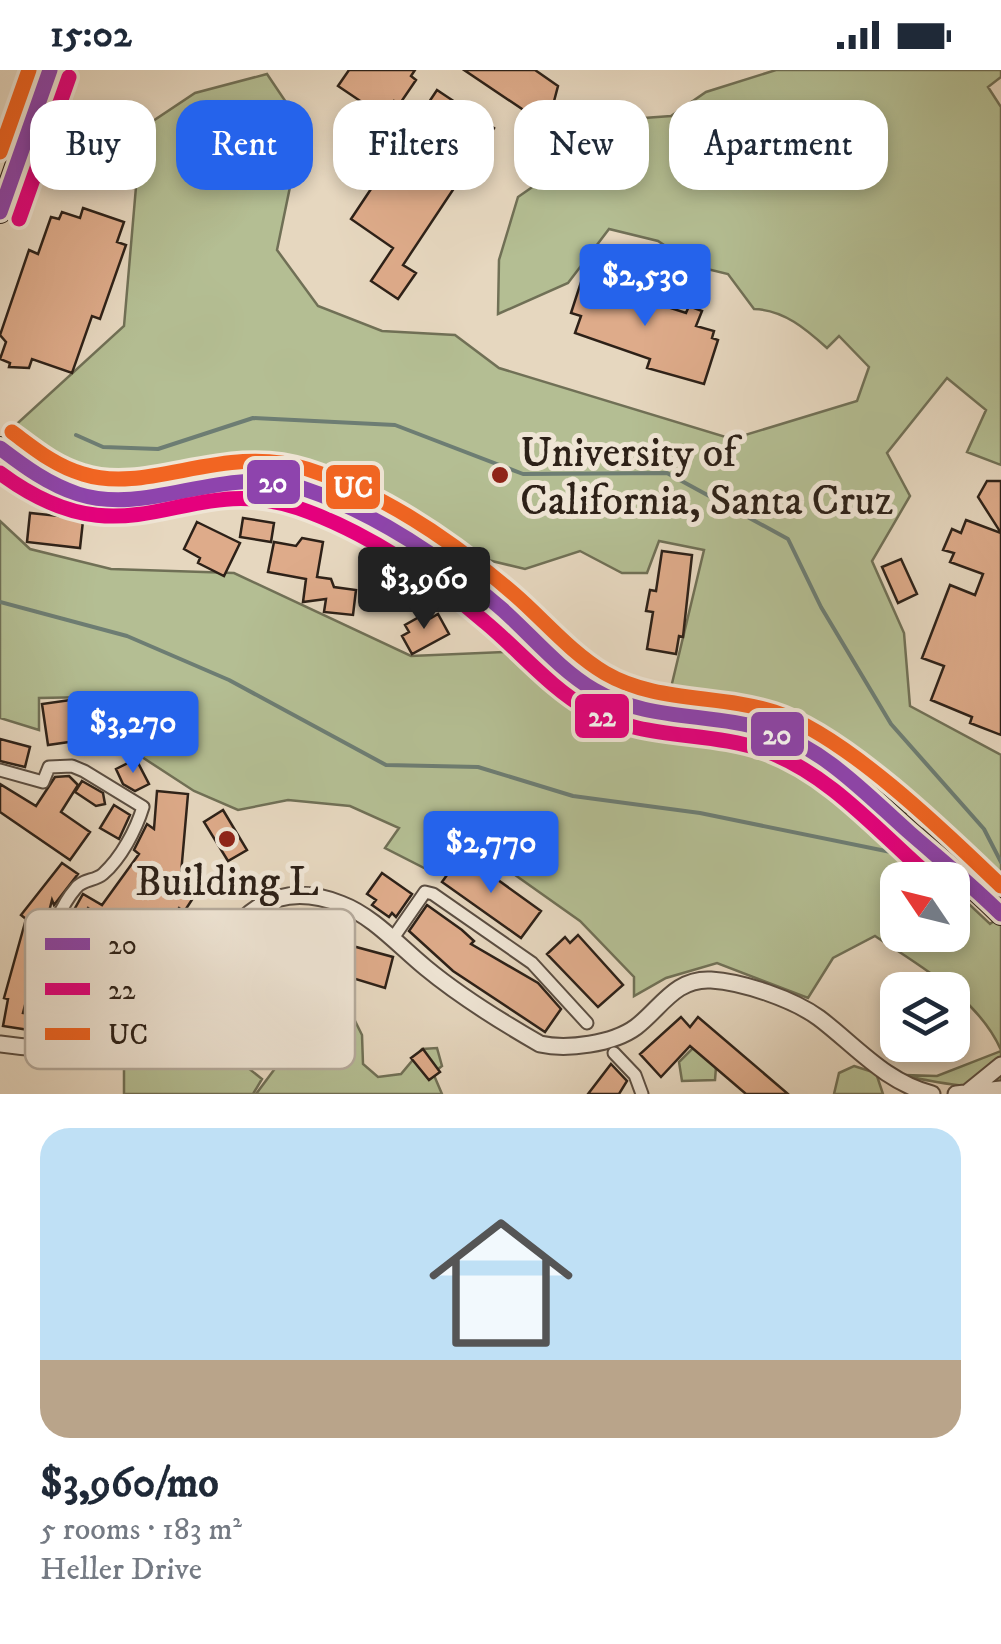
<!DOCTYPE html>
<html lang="en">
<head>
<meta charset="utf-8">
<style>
	body { margin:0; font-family:"IM FELL DW Pica",serif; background:#f6f6f7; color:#1f2937; height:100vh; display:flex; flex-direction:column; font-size:38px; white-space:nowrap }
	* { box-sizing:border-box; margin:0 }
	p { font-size:32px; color:#747a83 }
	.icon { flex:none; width:55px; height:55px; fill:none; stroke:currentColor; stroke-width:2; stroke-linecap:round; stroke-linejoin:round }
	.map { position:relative; height:1024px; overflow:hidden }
	.details { display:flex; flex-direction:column; background:#fff; flex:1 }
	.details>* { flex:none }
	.hud { position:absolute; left:30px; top:30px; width:942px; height:90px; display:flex; gap:20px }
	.needle { width:65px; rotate:305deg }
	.buttons { position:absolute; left:880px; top:792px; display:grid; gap:20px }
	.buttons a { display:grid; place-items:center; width:90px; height:90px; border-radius:20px; background:#fff; box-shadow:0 5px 15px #0003; font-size:50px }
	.price { position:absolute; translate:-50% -85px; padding:0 22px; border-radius:10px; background:#2563eb; color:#fff; font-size:32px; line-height:65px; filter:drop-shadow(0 2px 5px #0008) }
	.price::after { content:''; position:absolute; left:50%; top:60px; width:30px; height:22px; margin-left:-15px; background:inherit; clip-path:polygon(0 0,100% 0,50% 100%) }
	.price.selected { background:#222; color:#fff }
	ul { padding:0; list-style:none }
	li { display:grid; align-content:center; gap:20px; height:530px; padding:0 40px }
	li span { display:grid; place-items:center; height:310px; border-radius:30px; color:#555 }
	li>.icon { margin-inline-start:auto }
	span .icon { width:180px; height:180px; fill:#fffc; stroke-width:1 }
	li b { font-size:42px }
	.pill { padding:0 35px; border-radius:30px; background:#fff; box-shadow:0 5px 15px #0003; font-size:35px; line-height:90px }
	.pill.selected { background:#2563eb; color:#fff }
	.status { display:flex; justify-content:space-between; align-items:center; height:70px; padding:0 50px; background:#fff; direction:ltr }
	.status svg { height:28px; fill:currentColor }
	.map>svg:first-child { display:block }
	.green { fill:#b4be93; stroke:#707056; stroke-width:2.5 }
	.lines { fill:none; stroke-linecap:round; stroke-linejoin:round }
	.stream { stroke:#6d7d73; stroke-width:4 }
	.building { fill:#deab8a; stroke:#2d2118; stroke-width:2.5 }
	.pedestrian-casing { stroke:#5b4e42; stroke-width:15 }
	.minor-casing { stroke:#5b4e42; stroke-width:19 }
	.secondary-casing { stroke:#2d2118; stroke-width:24 }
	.pedestrian { stroke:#efe5d5; stroke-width:11 }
	.minor { stroke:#efe5d5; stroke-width:15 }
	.secondary { stroke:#efe5d5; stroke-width:20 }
	.bus-1-casing { stroke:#efe5d5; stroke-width:22 }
	.bus-2-casing { stroke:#efe5d5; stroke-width:22 }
	.bus-3-casing { stroke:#efe5d5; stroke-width:22 }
	.bus-1 { stroke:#8e44ad; stroke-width:15 }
	.bus-2 { stroke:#e5007d; stroke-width:15 }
	.bus-3 { stroke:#f26522; stroke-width:15 }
	.poi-dot { fill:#8f2418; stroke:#efe5d5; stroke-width:4 }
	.labels { text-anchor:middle; stroke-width:10; stroke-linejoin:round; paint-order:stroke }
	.poi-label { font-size:42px; fill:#2d2118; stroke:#efe5d5; text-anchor:start }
	.key { fill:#efe5d5; stroke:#b5aa9c; stroke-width:2.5 }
	.key-label { font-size:28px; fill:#2d2118 }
	.line-badge { stroke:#efe5d5; stroke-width:4 }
	.badge-label { font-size:28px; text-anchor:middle; font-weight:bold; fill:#fff }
</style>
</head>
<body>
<div class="status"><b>15:02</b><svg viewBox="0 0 49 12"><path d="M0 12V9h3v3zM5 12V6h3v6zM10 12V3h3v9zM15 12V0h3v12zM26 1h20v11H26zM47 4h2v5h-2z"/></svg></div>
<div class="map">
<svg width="1001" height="1024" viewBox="0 0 1001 1024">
	<rect width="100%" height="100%" fill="#e6d7bf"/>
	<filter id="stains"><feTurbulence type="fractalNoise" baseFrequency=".002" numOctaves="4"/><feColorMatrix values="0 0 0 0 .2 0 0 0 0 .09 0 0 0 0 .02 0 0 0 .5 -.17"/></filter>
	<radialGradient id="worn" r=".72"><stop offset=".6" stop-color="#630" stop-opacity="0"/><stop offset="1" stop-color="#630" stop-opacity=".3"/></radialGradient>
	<path class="green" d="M 1001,0 L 1001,7 L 988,17 L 1001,37 L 1001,395 L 967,382 L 986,340 L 947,308 L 887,383 L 910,426 L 872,491 L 904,563 L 910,636 L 1001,685 L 1001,815 L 987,819 L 925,760 L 916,739 L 883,753 L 943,810 L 898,810 L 898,865 L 952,865 L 953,819 L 990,854 L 1001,846 L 1001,980 C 978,928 921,897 875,866 L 833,888 L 808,928 L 717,893 L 666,908 L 634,926 L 634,907 L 580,851 L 477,778 L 457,783 L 434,803 L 385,778 L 399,758 L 350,736 L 288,730 L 238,740 L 194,721 L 122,674 L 102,684 L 90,627 L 39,628 L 39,660 L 0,648 L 0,451 L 30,479 L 111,499 L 234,503 L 411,586 L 527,581 L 541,556 C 582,590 618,612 669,626 L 704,480 L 659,471 L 647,503 L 622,503 L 580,481 L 525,499 L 471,486 L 316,403 L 263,394 L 105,415 L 51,401 L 8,362 L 124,256 L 141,59 L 195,23 L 267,4 L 294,44 L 291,112 L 277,180 L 318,236 L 382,261 L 455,265 L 499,298 L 732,369 L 857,331 L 869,297 L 839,266 L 827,278 C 806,259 784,240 754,239 L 728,204 L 695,196 L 658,171 L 609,159 L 568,213 L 498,244 L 499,190 L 518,127 L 630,49 L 671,46 L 706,22 L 776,0 Z
		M 336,948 L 355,951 L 362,965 L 363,994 L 378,1007 L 401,1004 L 422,979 L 437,978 L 442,996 L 433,1003 L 442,1024 L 256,1024 L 306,957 L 324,958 Z
		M 190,952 L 262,1009 L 253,1024 L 124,1024 L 124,983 Z
		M 693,978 L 716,997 L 715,1010 L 682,1011 L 679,992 Z
		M 1001,981 L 1001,1024 C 969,1014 937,1015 905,1005 L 937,1006 Z
		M 854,996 L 876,1003 L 883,1024 L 834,1024 L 839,1003 Z"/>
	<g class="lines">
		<path class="stream" d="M 76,365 L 103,377 L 158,379 L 253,348 L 395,355 L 523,404 L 667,403 L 788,469 L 821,537 L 891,654 L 984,759 L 1001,792
			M 0,532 L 127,566 L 229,610 L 386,695 L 478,697 L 573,726 L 700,743 L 925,789
			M 968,800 L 1001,812"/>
	</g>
	<path class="building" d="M 349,0 L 415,0 L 411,6 L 416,10 L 399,35 L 394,31 L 384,47 L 338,16 Z
		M 464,0 L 535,0 L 558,16 L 553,35 L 534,47 Z
		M 437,20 L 494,58 L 403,195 L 416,203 L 398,229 L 371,211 L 393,178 L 351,149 Z
		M 83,138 L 124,152 L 117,172 L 126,175 L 100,249 L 92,246 L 72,303 L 32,289 L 29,298 L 9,297 L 10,293 L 0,289 L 6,272 L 0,265 L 29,180 L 38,184 L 51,147 L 59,149 L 62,142 L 80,148 Z
		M 596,207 L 619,214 L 621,209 L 631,212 L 627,224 L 686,243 L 689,236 L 702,241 L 696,256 L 714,261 L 712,268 L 718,270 L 704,314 L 647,298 L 650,289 L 575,263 L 581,246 L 571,243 L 582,209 L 594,213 Z
		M 987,411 L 1001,411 L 1001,463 L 978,427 Z
		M 59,440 L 84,442 L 80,478 L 27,472 L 30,443 L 58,446 Z
		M 243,448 L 274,453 L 271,472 L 240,467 Z
		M 966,450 L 1001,463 L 1001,665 L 970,653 L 972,647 L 931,630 L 944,596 L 922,588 L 950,515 L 975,525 L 983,504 L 950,492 L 954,483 L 943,480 L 952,459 L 961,463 Z
		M 197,452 L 240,473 L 224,506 L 198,493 L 200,488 L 184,479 Z
		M 302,468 L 323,472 L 317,507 L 331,509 L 334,517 L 356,520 L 353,545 L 324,542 L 326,529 L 303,532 L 306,509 L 268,502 L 274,472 L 296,476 Z
		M 662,481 L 692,485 L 683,567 L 679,566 L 676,584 L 647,579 L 653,542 L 646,541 L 650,520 L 656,521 Z
		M 901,489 L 917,524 L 898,533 L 882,497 Z
		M 428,542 L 431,548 L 438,544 L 449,564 L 412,584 L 402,566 L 409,562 L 405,555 Z
		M 85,628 L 90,669 L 48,675 L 42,634 Z
		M 0,669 L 30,677 L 25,697 L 0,691 Z
		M 136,689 L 149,714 L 135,721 L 123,714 L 116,699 Z
		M 69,706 L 78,715 L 61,742 L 90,762 L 70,790 L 0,742 L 0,714 L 36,736 L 55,707 Z
		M 82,711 L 103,723 L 105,734 L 96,736 L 75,722 Z
		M 157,721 L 188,724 L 180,815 L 195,825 L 184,842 L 179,838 L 160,869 L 124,847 L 116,859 L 88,838 L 76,859 L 85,892 L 103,902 L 109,891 L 124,900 L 118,910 L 136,909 L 124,933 L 110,925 L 88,964 L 51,962 L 48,946 L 76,946 L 92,919 L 73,908 L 62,865 L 65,856 L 83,824 L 102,835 L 139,784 L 134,780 L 147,754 L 154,759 Z
		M 114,735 L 130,745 L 119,769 L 100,758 Z
		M 223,740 L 247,780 L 228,791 L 204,752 Z
		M 462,784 L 541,841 L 521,868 L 442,812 Z
		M 62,793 L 78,804 L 54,835 L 52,830 L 23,943 L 30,944 L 29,960 L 3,956 L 8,929 L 4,928 L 26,849 L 21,845 Z
		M 382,803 L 412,824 L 396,847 L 392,843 L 389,847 L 372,835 L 376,830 L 367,824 Z
		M 427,835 L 462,860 L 474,871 L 471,874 L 538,913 L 561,939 L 545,962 L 453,901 L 409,861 Z
		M 578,865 L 623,915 L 598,937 L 547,884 L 565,867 L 570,873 Z
		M 334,871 L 393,887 L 385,918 L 316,897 L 322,876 L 332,879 Z
		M 681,947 L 690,957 L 698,947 L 788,1024 L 746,1024 L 690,976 L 661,1007 L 640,984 Z
		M 423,979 L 440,1002 L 429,1010 L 411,988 Z
		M 611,994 L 627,1011 L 619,1024 L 588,1024 Z"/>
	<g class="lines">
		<g class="pedestrian-casing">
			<path id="pedestrian" d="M 0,700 L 43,712 L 49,697 L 72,696 L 84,701 L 143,737 C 136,760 121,788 103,804 C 95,811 83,809 76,818 C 43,856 37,929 39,977
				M 393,868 L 425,822 L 433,824 L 532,893 L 587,953
				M 614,983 L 635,1005 L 642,1024"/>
		</g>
		<g class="minor-casing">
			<path id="minor" d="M 0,974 C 35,979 104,984 136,968 C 213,930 226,789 341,834 C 373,846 399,876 426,898 C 461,927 500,951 540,974 C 567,980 613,974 636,957 C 661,938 675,908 711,910 C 743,912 793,929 819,948 C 856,976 885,1012 932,1024
				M 969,1021 L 1001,995
				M 956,1024 L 1001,1019"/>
		</g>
		<g class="secondary-casing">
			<path id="secondary" d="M 0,142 L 50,0
				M 0,378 C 120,488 185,380 299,417 C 358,436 452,496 499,537 C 533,566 563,604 603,625 C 654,653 717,642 772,662 C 826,681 868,726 911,764 C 941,790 973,815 1001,844"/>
		</g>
		<use href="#pedestrian" class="pedestrian"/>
		<use href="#minor" class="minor"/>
		<use href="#secondary" class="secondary"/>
		<g class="bus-1-casing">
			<path id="bus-1" d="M 0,142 L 50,0
				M 0,378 C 25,397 48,414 78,424 C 150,447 224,393 302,418 C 374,442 446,490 503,540 C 533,567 559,599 594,620 C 648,652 712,642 770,661 C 826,680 867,725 910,763 C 941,790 972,815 1001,844"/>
		</g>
		<g class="bus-2-casing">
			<path id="bus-2" d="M 19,149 L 69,7
				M 0,403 C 129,499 183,399 298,438 C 365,461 432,506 485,552 C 520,581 549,617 589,640 C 644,671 708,660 766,681 C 832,705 882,766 934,810"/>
		</g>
		<g class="bus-3-casing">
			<path id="bus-3" d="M 0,82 L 29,0
				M 12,362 C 35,379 55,396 83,404 C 149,425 225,372 307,399 C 382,423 455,473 514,524 C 544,550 570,582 605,603 C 656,633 719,624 774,642 C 844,664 946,763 1001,816"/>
		</g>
		<use href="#bus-1" class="bus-1"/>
		<use href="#bus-2" class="bus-2"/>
		<use href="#bus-3" class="bus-3"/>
	</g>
	<g class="poi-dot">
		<circle cx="500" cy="405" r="10"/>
		<circle cx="227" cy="769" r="10"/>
	</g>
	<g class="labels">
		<g class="poi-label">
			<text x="520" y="396">University of<tspan x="520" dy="48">California, Santa Cruz</tspan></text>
			<text x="227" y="825" text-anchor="middle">Building L</text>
		</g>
	</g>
	<rect x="25" y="839" width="330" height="160" rx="15" class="key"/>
	<rect x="45" y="868" width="45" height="12" fill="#8e44ad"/>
	<rect x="45" y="913" width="45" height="12" fill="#e5007d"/>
	<rect x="45" y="958" width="45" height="12" fill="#f26522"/>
	<g class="key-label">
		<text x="108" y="884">20</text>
		<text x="108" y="929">22</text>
		<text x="108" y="974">UC</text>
	</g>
	<g class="line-badge">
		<rect x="245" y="388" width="57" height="48" rx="10" fill="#8e44ad"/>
		<rect x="324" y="393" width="58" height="48" rx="10" fill="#f26522"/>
		<rect x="573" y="622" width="58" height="48" rx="10" fill="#e5007d"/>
		<rect x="749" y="640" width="57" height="48" rx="10" fill="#8e44ad"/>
	</g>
	<g class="badge-label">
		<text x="273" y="422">20</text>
		<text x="353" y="427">UC</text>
		<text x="602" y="656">22</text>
		<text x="777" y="674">20</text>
	</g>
	<rect width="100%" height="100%" filter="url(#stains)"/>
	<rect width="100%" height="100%" fill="url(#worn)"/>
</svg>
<div class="buttons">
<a><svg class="needle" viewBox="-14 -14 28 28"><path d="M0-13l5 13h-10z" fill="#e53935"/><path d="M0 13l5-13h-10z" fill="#747a83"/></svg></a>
<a><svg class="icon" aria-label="layers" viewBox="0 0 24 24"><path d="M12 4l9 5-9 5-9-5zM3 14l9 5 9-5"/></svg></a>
</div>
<b class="price" style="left:645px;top:259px">$2,530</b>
<b class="price selected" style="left:424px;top:562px">$3,960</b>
<b class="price" style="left:133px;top:706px">$3,270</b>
<b class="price" style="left:491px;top:826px">$2,770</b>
<div class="hud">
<a class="pill">Buy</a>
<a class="pill selected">Rent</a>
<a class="pill">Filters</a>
<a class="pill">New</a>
<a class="pill">Apartment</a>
</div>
</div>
<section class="details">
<ul>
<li><span style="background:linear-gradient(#bfe0f5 75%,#b9a48a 0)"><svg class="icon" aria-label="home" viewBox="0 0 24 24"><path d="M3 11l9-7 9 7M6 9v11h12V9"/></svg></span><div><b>$3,960/mo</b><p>5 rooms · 183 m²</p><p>Heller Drive</p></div></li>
</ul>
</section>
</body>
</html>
